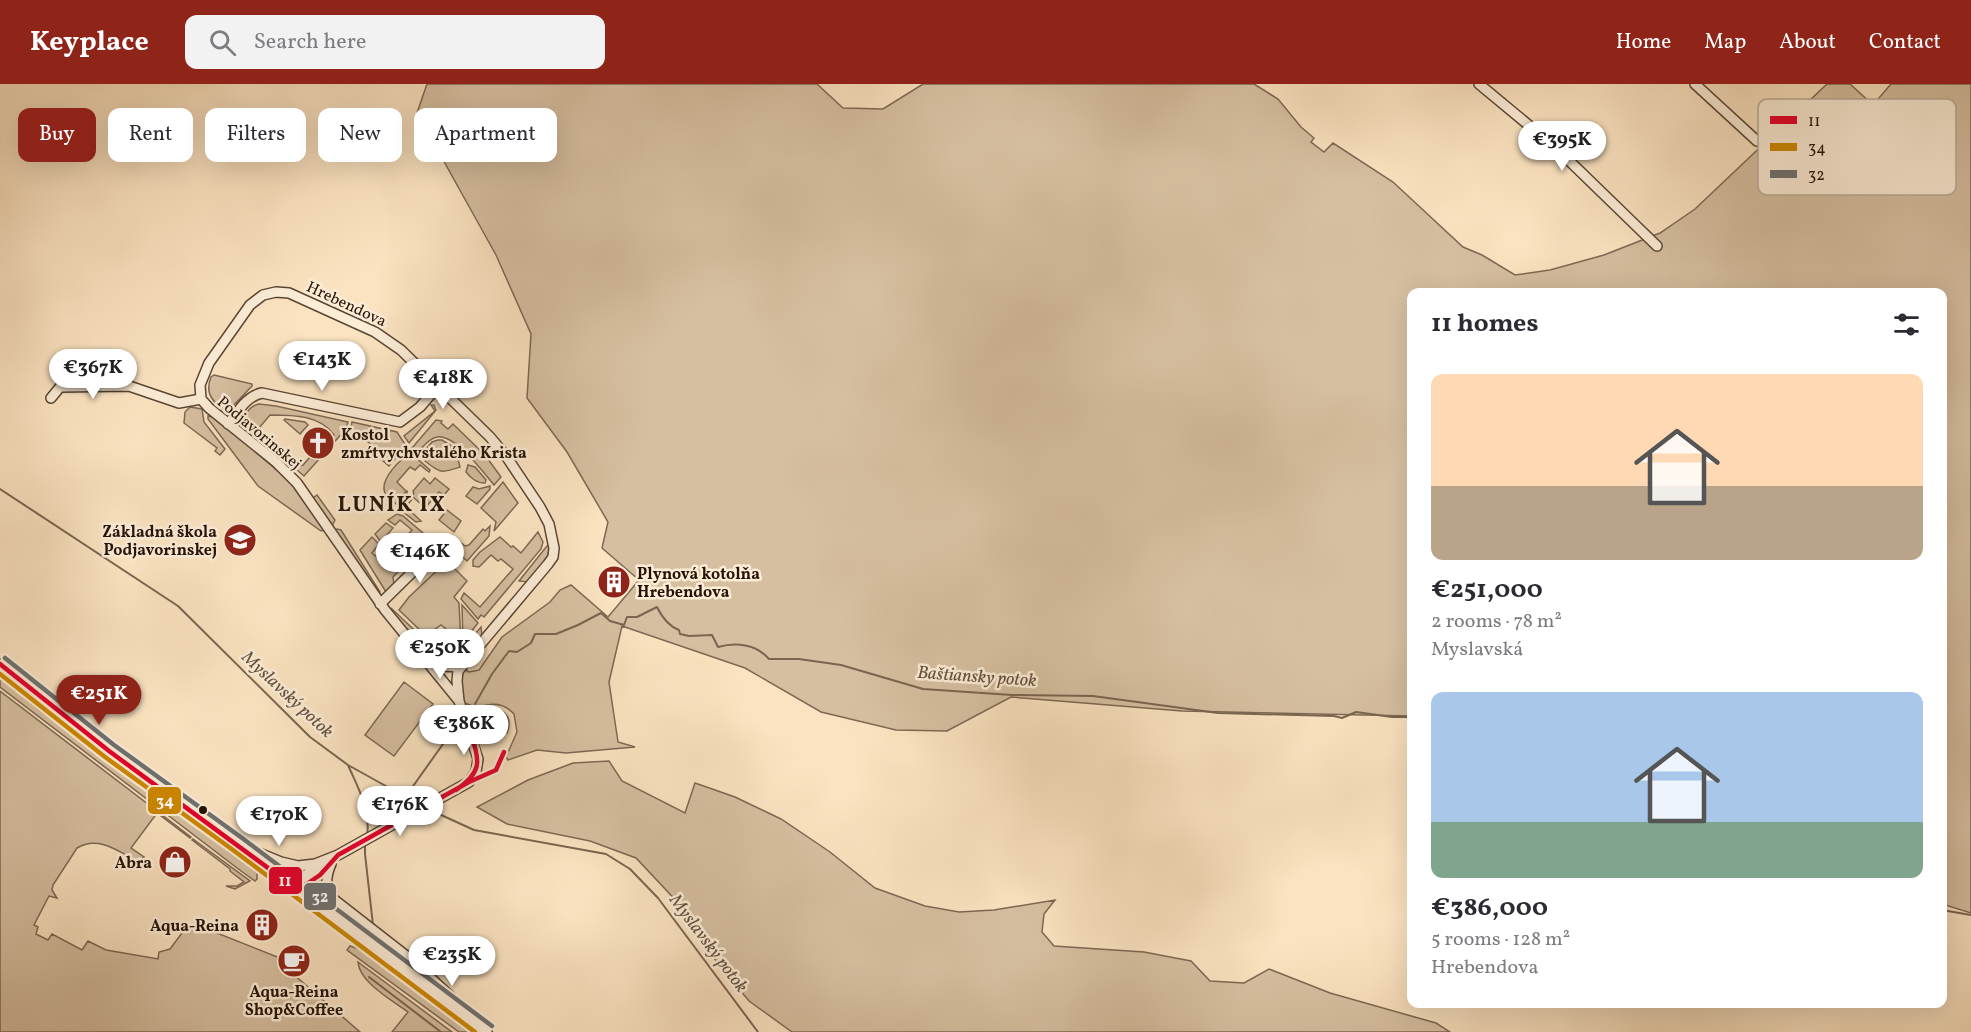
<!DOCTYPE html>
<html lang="en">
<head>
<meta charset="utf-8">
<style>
	body { margin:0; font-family:Vollkorn,serif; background:#f2f2f3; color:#2b2b33; height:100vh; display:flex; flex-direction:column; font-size:22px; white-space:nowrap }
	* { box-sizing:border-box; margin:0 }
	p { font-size:20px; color:#7c7c81 }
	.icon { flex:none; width:33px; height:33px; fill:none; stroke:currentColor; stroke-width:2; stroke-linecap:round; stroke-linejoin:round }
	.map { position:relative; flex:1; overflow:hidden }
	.details { position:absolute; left:1407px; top:204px; width:540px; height:720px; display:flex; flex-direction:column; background:#fff; border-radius:12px; box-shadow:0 6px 24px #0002 }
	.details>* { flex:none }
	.top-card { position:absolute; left:18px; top:24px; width:570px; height:54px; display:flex; gap:12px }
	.price { position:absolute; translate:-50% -51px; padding:0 14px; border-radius:21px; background:#fff; color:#222; font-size:20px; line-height:39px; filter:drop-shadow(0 2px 3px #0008) }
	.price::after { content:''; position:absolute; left:50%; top:36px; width:18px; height:14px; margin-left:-9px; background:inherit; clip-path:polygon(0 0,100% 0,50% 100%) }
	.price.selected { background:#8f2418; color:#fff }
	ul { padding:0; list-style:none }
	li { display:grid; align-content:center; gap:12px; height:318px; padding:0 24px }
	li span { display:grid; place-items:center; height:186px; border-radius:12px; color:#555 }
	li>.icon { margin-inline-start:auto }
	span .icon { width:108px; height:108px; fill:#fffc; stroke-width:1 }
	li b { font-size:26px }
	h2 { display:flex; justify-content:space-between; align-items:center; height:72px; padding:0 24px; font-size:26px }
	.chip { padding:0 21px; border-radius:12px; background:#fff; box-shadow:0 6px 24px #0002; font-size:21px; line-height:54px }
	.chip.selected { background:#8f2418; color:#fff }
	header { display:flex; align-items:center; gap:36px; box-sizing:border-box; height:84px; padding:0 30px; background:#8f2418; color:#fff }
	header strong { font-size:28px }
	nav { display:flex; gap:33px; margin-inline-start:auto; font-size:21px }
	.search { width:420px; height:54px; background:#f2f2f3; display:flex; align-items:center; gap:15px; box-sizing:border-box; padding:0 21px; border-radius:12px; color:#7c7c81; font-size:22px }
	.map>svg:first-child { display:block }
	.green { fill:#d6bfa1; stroke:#7d6854; stroke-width:1.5 }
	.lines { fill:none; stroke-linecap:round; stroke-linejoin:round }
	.stream { stroke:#796550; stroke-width:2 }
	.minor-casing { stroke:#5a4635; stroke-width:12 }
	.minor { stroke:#fcedd7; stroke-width:9 }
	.bus-1-casing { stroke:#fcedd7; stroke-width:9 }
	.bus-2-casing { stroke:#fcedd7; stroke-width:9 }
	.bus-3-casing { stroke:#fcedd7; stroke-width:9 }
	.bus-1 { stroke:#e4002b; stroke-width:4.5 }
	.bus-2 { stroke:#cd8801; stroke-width:4.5 }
	.bus-3 { stroke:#6f7273; stroke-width:4.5 }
	.bus-dot { fill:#241206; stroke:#fcedd7; stroke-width:2 }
	.labels { text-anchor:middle; stroke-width:5; stroke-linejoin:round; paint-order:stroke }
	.street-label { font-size:16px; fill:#241206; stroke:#fcedd7 }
	.poi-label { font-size:16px; font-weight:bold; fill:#241206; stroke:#fcedd7; text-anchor:end }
	.water-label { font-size:18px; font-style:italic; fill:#64503d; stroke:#fcedd7 }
	.district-label { font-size:22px; font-weight:bold; letter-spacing:1.5px; fill:#241206; stroke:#fcedd7 }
	.key { fill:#fcedd7; stroke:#bbab98; stroke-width:1.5 }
	.key-label { font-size:16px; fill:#241206 }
	.line-badge { stroke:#fcedd7; stroke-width:2 }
	.badge-label { font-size:16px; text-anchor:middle; font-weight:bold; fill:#fff }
</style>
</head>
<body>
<header>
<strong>Keyplace</strong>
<div class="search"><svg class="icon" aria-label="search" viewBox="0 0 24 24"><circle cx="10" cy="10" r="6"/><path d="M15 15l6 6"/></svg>Search here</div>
<nav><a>Home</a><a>Map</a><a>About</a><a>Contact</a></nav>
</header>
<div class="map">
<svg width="1971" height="948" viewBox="0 0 1971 948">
	<rect width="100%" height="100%" fill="#fbe3c1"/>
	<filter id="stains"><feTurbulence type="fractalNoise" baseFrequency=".00333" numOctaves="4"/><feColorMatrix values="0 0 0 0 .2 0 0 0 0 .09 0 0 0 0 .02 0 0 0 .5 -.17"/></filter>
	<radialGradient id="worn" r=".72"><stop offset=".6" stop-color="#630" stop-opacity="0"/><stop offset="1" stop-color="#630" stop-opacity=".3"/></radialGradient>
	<path class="green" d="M 427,0 L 817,0 L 843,24 L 883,25 L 923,0 L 1254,0 L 1278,15 L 1301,43 L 1314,54 L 1311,58 L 1324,68 L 1333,59 L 1393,98 L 1463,163 L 1482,171 L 1515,191 L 1550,186 L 1604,171 L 1660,149 L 1695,125 L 1827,0 L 1850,0 L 1873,21 L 1891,0 L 1971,0 L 1971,829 L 1942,820 L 1942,208 L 1412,208 L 1411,632 L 1182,627 L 1011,613 L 947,647 L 896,646 L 821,628 L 745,584 L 622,542 L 609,598 L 618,658 L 635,663 L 566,669 L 537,666 L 508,676 L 506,673 L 517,648 L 514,630 C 504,619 491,618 478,624 L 459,617 L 460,583 L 469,588 L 479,586 L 502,553 L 550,518 L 560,506 L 571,501 L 608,533 L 639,496 L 602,464 L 608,438 L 567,368 L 527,314 L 531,250 L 496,171 L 417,29 Z
		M 214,291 L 252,300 L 252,302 L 231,324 L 225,325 C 211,318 205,308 211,293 Z
		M 259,320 L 276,322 L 348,338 L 345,346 L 304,392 L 290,380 L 293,376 L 300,382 L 303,381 L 310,373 L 313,375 L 334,351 C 320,331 294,331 270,331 L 254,350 L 244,341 C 245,331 247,323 259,320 Z
		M 431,321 L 434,321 L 436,326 L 409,359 L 404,352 L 435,327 Z
		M 190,323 L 202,325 L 204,338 L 225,365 L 220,371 L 215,367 L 217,364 L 184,339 L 185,328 Z
		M 208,332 L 213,333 C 244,359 312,408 324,446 L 321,447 L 258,402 L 208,335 Z
		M 285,335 L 305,338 L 308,341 L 300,350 L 284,336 Z
		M 436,336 L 442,337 L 441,339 L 448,345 L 453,340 L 485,371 L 501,393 L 494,401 C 483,388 455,350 437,353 C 429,354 424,362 419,367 L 414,367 L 412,364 Z
		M 352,338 L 397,348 L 406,362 L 389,382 L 370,366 L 373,362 L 359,351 L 356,355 L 350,350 Z
		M 438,356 L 442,356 L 455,364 L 460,383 C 442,389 441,390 425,377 L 425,366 L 432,358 Z
		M 410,372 L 415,373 L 430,386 L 429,388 L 420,381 L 415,386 L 410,383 L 397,398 L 406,407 L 396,420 C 391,416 384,412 384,405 C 383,394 399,374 410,372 Z
		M 468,381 L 475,383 L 486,396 L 485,399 C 476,399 471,394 466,388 Z
		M 424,394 L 430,400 L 435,394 L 449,405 L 444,411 L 439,408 L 425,424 L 412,412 L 414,409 L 413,407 Z
		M 503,398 L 518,419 L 494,447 L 496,438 L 481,424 Z
		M 490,402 L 490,405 L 477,420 L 466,412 L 473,403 L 479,405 Z
		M 407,408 L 407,411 L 412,415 L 406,423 L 421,437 L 416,438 L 398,424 Z
		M 317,411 L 335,436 L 332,442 L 313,414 Z
		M 447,426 L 461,437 L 454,448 L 439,436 Z
		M 397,430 L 403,432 L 430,455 L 393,493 L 394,501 L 386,508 L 360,466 L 372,453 L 379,460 L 372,469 L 384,479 L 412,446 L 400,436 L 395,441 L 388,436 Z
		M 386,439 L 393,444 L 381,458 L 375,450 Z
		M 490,442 L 489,452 L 467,477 L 446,458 L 452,451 L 465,462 L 469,461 L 483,445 L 485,447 Z
		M 337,445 L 341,446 L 380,508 L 378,509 L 335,446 Z
		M 538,448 L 543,458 L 541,465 L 484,533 L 481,531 L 478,535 L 461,515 L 464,509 L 480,523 L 513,485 L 501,475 L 498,477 L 491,471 L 479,483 L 473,482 L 473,476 L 480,468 L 500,453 L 511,463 L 513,462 L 521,469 Z
		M 547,462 L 550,462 L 548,472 L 528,498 L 519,497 Z
		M 447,477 L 467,497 L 454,513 L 459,519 L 461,560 L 451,572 L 449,553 L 451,552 L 451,549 L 441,541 L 434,546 C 432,554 438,559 445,556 L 447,572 L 399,526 L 409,513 Z
		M 462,521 L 478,539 L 463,558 Z
		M 391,524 L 447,577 L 446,579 L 431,574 L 427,570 L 394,533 Z
		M 481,543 L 482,552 L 463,574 L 454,578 L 453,576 Z
		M 0,593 L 38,625 L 248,782 L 257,789 L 257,795 L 255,797 L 241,787 L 0,603 Z
		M 404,598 L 433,620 L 394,672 L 365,651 Z
		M 0,607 L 191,753 L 190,754 L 157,729 L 131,764 L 144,773 L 137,777 C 118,767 98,751 77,764 L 53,801 L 52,806 L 57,814 L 49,812 L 34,841 L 38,843 L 36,850 L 48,856 L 52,850 L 82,866 L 88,857 L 106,866 L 158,875 L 159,868 L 170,865 L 185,845 L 188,847 L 197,841 L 295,880 L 292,889 L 360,948 L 0,948 Z
		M 494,625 C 508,627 512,636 507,649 L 498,649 L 497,646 L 492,646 L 492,650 L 487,650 L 477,638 L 484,628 Z
		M 609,677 L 622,697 L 685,729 L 695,699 L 735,713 L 781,735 L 830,768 L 875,804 L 925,822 L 959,828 L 994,826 L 1055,816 L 1044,830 L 1042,848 L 1054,862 L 1144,868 L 1191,877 L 1210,897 L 1244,899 L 1269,885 L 1330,909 L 1436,939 L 1450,948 L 792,948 L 749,917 L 718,880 L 682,823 L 636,774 L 590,757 L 507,740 L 477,723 L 528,696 L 573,679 Z
		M 193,755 L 250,797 L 235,805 L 226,802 L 237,802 L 244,798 L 230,787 L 230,785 L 192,756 Z
		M 350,862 L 362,866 L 471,948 L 459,948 L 347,866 Z
		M 358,878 L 452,948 L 392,948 L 408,928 C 393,917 359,898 358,878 Z"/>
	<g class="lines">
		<path class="stream" d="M 0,405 L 178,522 L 310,653 L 348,681 L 420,721
			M 475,620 L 492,590 L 509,567 L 517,568 L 531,559 L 535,550 L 556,550 L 578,541 L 601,529 L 610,537 L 624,541 L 627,533 L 637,533 L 657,523 C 662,533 668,542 679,546 L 680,550 L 689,552 L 712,551 L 718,563 C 736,558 756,560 769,575 L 799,575 L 841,581 L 923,605 L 1012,611 L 1093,612 L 1218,629 L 1334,632 L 1342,634 L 1356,628 L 1392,633 L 1412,633
			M 348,681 C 358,704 371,726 367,752
			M 406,712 L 453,646
			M 428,725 L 474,746 L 606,770 L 630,785 L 658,814 L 758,948
			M 365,760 L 365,770 L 373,841
			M 1942,826 L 1971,831
			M 369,893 L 441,948"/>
		<g class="minor-casing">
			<path id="minor" d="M 1479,0 L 1555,63 L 1657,162
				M 1695,0 L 1757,57
				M 51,314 L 60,303 L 129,302 L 179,319 L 201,315 L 209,324 L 276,378 L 297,399 L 385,526 L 459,617
				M 201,315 L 200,301 L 209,279 L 250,221 L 263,211 L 276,208 L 289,209 L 375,248 L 401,266 L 490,353 L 506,372 L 540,423 L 549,440 L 554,464 L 553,473 L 548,480 L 458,587 L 457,597 L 459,617 L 478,675 L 476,688 L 469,698 L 338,771 L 315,780 L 298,782 L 281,778 L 237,760
				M 228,340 C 238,328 246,312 262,309 L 400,338 L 420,323 L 438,302
				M 380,520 L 440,461
				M 426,575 L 441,582 L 460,583
				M 0,580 L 109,667 L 237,760 L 487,948
				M 331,780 C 326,791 325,804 332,814 L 409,874 L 451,913
				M 298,805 L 304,793 L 317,781
				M 298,806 L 329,782"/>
		</g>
		<use href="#minor" class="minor"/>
		<g class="bus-1-casing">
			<path id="bus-1" d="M 0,580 L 109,667 L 298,806 L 320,791 L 338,771 L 469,698 L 496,686 L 504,668
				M 456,706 C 481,689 481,678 471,651"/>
		</g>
		<g class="bus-2-casing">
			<path id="bus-2" d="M 0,590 L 105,673 L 233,766 L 475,948"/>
		</g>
		<g class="bus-3-casing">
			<path id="bus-3" d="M 5,574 L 114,661 L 242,754 L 492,942"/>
		</g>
		<use href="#bus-1" class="bus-1"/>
		<use href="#bus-2" class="bus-2"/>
		<use href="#bus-3" class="bus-3"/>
	</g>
	<defs>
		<g id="church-disc" transform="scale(1.725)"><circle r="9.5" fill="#8f2418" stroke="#fcedd7"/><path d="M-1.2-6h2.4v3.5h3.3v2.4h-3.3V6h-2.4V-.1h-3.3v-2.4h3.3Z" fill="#fff"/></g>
		<g id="school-disc" transform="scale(1.725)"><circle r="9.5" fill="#8f2418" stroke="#fcedd7"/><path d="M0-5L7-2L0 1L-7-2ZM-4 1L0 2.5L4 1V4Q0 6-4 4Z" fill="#fff"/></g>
		<g id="building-disc" transform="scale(1.725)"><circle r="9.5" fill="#8f2418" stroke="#fcedd7"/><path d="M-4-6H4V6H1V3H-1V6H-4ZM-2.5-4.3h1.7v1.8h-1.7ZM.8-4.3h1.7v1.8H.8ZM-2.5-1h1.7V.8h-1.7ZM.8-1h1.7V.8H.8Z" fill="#fff"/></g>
		<g id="shop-disc" transform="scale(1.725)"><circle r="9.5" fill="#8f2418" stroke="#fcedd7"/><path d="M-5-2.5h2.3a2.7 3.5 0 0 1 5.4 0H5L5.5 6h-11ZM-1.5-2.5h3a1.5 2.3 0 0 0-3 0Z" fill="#fff"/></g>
		<g id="cafe-disc" transform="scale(1.725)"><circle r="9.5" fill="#8f2418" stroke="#fcedd7"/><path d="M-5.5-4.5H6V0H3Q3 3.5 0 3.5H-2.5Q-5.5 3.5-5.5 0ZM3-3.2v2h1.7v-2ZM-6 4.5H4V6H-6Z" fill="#fff"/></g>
	</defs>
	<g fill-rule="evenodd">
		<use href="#church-disc" x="318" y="359"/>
		<use href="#school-disc" x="240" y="456"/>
		<use href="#building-disc" x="614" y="498"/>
		<use href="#shop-disc" x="175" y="778"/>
		<use href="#building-disc" x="262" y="841"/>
		<use href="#cafe-disc" x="294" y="877"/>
	</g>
	<circle class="bus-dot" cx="203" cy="726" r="5"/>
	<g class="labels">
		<g class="street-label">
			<text transform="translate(347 219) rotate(25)" y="6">Hrebendova</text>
			<text transform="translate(260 348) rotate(40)" y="6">Podjavorinskej</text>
		</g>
		<g class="poi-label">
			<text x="341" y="356" text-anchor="start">Kostol<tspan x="341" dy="18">zmŕtvychvstalého Krista</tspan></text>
			<text x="217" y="453">Základná škola<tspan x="217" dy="18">Podjavorinskej</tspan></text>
			<text x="637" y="495" text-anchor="start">Plynová kotolňa<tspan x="637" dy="18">Hrebendova</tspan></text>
			<text x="152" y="784">Abra</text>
			<text x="239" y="847">Aqua-Reina</text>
			<text x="294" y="913" text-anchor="middle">Aqua-Reina<tspan x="294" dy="18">Shop&amp;Coffee</tspan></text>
		</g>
		<g class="water-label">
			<text transform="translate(977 592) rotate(4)" y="6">Baštiansky potok</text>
			<text transform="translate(288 610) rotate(43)" y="6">Myslavský potok</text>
			<text transform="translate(709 859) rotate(53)" y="6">Myslavský potok</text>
		</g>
		<g class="district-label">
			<text x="392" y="427">LUNÍK IX</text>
		</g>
	</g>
	<rect x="1758" y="15" width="198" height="96" rx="9" class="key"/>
	<rect x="1770" y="32" width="27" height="8" fill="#e4002b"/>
	<rect x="1770" y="59" width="27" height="8" fill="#cd8801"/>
	<rect x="1770" y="86" width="27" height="8" fill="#6f7273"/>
	<g class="key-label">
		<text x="1808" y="42">11</text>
		<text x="1808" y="69">34</text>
		<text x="1808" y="96">32</text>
	</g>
	<g class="line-badge">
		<rect x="147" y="702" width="35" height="29" rx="6" fill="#cd8801"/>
		<rect x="268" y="782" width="35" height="29" rx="6" fill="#e4002b"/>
		<rect x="303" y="798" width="34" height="29" rx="6" fill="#6f7273"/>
	</g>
	<g class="badge-label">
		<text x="165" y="722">34</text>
		<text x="285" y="802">11</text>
		<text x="320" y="818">32</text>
	</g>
	<rect width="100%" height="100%" filter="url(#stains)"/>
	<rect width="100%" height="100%" fill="url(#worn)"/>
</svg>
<b class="price" style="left:1562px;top:88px">€395K</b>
<b class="price" style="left:322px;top:308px">€143K</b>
<b class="price" style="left:93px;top:316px">€367K</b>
<b class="price" style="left:443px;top:326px">€418K</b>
<b class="price" style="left:420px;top:500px">€146K</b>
<b class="price" style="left:440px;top:596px">€250K</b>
<b class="price selected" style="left:99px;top:642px">€251K</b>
<b class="price" style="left:464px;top:672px">€386K</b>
<b class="price" style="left:400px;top:753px">€176K</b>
<b class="price" style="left:279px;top:763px">€170K</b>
<b class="price" style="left:452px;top:903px">€235K</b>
<div class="top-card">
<a class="chip selected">Buy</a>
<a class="chip">Rent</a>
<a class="chip">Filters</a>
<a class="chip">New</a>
<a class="chip">Apartment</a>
</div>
<section class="details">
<h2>11 homes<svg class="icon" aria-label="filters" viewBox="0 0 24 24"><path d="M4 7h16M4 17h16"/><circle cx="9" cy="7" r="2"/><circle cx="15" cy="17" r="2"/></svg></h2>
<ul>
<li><span style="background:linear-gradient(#ffd9b3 60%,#b9a48a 0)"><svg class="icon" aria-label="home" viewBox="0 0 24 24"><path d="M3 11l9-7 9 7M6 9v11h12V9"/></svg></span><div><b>€251,000</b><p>2 rooms · 78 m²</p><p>Myslavská</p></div></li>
<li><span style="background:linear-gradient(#a9c7e8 70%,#7fa58c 0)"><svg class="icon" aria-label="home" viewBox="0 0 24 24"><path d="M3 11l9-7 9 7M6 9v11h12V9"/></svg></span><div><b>€386,000</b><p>5 rooms · 128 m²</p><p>Hrebendova</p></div></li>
</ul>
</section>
</div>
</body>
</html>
